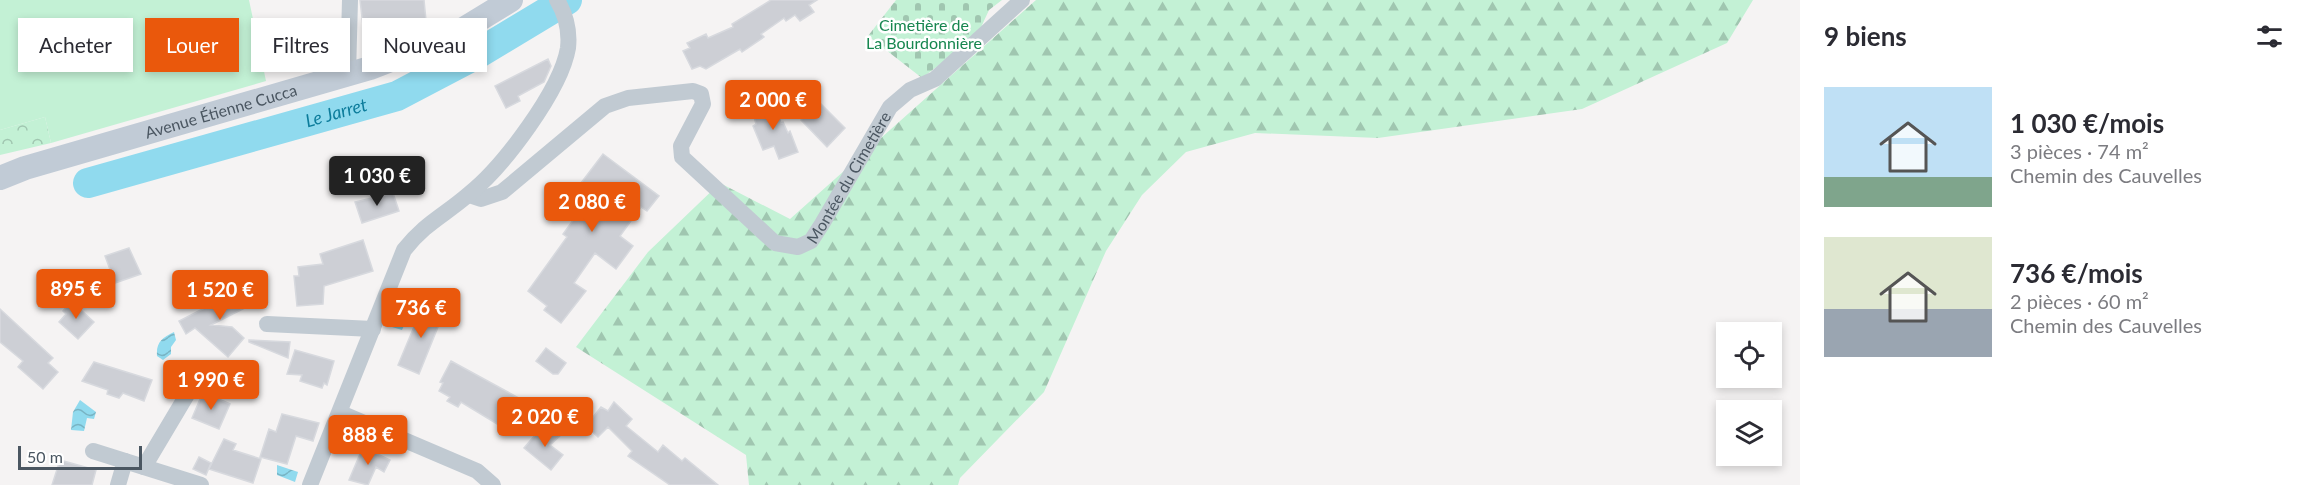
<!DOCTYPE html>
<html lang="fr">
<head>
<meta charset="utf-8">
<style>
	body { margin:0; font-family:Lato,sans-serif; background:#f7f7f7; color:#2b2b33; height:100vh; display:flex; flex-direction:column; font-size:22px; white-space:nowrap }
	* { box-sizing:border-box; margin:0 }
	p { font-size:20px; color:#7c7c81 }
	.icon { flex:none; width:33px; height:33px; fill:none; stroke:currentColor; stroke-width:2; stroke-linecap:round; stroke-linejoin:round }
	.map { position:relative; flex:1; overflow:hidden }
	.side { display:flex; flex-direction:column; background:#fff; width:510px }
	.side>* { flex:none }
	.guide { position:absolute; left:18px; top:18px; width:570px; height:54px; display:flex; gap:12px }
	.controls { position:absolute; left:1716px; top:322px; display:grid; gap:12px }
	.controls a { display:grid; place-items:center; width:66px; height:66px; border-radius:0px; background:#fff; box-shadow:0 3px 9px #0003; font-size:30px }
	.scale { position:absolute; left:18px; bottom:15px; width:124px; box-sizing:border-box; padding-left:6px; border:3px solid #4a5661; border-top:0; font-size:16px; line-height:21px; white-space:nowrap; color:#4a5661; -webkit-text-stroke:4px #fff; paint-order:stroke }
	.price { position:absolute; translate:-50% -51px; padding:0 14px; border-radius:6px; background:#ea580c; color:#fff; font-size:20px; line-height:39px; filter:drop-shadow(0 2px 3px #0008) }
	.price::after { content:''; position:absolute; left:50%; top:36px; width:18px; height:14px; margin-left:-9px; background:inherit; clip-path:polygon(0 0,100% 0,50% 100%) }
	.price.on { background:#222; color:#fff }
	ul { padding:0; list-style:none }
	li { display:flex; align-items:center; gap:18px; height:150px; padding:0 24px }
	li span { display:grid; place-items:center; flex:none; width:168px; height:120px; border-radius:0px; color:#555 }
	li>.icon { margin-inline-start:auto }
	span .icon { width:72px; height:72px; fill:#fffc; stroke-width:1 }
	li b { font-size:26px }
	h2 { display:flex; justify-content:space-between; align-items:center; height:72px; padding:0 24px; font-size:26px }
	.chip { padding:0 21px; border-radius:0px; background:#fff; box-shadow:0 3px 9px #0003; font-size:21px; line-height:54px }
	.chip.on { background:#ea580c; color:#fff }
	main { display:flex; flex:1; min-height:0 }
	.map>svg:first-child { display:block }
	.forest { fill:url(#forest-firs) }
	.cemetery { fill:url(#cemetery-stones) }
	.park { fill:url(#park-crowns) }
	.garden { fill:#c3f1d5 }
	.water { fill:url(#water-waves) }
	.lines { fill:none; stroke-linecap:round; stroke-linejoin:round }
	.river { stroke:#90daee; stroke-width:30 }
	.building { fill:#cdcfd5; stroke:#d7d9de; stroke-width:1.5 }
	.street { stroke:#c1cad2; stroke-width:16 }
	.secondary { stroke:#c1cbd6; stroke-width:24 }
	.labels { text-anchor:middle; stroke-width:5; stroke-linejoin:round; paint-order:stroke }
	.park-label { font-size:16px; fill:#17864f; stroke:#fff }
	.street-label { font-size:16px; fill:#4a5661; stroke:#fff }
	.water-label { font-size:18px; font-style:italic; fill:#0c7c9b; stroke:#fff }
</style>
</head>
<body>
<main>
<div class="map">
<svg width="1800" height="485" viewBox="0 0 1800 485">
	<defs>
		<pattern id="forest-firs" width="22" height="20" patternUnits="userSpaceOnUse" patternTransform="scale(1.5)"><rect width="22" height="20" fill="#c3f1d5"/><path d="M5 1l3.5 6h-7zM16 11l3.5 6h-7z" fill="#a0c6b0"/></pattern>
		<pattern id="cemetery-stones" width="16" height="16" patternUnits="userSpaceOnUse" patternTransform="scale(1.5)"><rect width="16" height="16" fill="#c3f1d5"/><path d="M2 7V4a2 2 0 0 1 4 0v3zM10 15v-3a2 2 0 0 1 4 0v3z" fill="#a0c6b0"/></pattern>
		<pattern id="park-crowns" width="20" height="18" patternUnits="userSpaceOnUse" patternTransform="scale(1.5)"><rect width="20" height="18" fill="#c3f1d5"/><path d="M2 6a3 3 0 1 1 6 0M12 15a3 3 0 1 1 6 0" fill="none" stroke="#a0c6b0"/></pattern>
		<pattern id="water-waves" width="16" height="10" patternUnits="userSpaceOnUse" patternTransform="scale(1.5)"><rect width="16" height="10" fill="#90daee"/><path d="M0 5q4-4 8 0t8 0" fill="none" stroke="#78b4c4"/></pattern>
	</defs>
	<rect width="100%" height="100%" fill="#f5f3f3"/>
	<path class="forest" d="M 1036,0 L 1753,0 L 1727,43 L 1582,109 L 1378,138 L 1255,133 L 1186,152 L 1142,195 L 1106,251 L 1044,392 L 960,478 L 958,485 L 749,485 L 746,455 L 576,347 L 648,252 L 720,183 L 790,219 Z"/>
	<path class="cemetery" d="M 896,0 L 1002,0 L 989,10 L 977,36 L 922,78 L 868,36 Z"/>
	<path class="park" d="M 45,117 L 51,143 L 0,155 L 0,130 Z"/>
	<path class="garden" d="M 0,0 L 249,0 L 266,81 L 51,143 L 45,117 L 0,130 Z"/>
	<path class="water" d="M 407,306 L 410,312 L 402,330 L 392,327 L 400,309 Z
		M 174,332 L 176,340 L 171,347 L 171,354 L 163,360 L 157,356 C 156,342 162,338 174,332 Z
		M 80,400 L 96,412 L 94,419 L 87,418 L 84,431 L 71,430 L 73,412 Z
		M 277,465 L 298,472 L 295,482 L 277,475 Z"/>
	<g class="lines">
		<path class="river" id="s1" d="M 88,183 L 397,96 L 479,53 L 567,0"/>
	</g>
	<path class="building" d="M 360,0 L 424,0 L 427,31 L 374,51 L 371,26 L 363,26 Z
		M 771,0 L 817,0 L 809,5 L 814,12 L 800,21 L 795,15 L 786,21 L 784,18 L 761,34 L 764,37 L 742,52 L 740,49 L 706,69 L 700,66 L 692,69 L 683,51 L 690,48 L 687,43 L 706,34 L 708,38 L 733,27 L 732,24 Z
		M 548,59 L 551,66 L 544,82 L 518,96 L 520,101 L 506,108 L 495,86 Z
		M 773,100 L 781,123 L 783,122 L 788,133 L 790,131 L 798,152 L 779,159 L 774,146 L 763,150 L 753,126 L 756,124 L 754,117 L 757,115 L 754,108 Z
		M 819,102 L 845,128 L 827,147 L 801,120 Z
		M 603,154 L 659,196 L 647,211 L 641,207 L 620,236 L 633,246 L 616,269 L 595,253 L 574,283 L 586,291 L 561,323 L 544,310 L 547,306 L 528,291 L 567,237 L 563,234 L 574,219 L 561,209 Z
		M 393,193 L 399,211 L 362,223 L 355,202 Z
		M 363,240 L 373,271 L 324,286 L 323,304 L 297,306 L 294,276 L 299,276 L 298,267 L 323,264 L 320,254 Z
		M 129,248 L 141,274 L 115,283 L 105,256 Z
		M 259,281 L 262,284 L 245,308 L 211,325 L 232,327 L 244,338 L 228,357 L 195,328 L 186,334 L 179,321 L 230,295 L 234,299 Z
		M 71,301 L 94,322 L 78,339 L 59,322 L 66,314 L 63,311 Z
		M 424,303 L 444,319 L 438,327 L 419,374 L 398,365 L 416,322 L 412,318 Z
		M 0,309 L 53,358 L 48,363 L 58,372 L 43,389 L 18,367 L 23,361 L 0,342 Z
		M 249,340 L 290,342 L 288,358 L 249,342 Z
		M 546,348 L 566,363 L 558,374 L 553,374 L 536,361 Z
		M 295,350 L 334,361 L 327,385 L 324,383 L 322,388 L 300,381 L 302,375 L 287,374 Z
		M 451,361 L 528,403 L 522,415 L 512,409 L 502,427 L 461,402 L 458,407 L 447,401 L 450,397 L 439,391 L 443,383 L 440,382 Z
		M 94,362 L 152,380 L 144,401 L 123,393 L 119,398 L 107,394 L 108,390 L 82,381 Z
		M 203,392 L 230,404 L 219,429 L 192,418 Z
		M 614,402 L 632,419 L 626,426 L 658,452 L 663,445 L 682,461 L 685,458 L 718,485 L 670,485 L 628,456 L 632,451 L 608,427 L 598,437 L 586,426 L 601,407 L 608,411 Z
		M 282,414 L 319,423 L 313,441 L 296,436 L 287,464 L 260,457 L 269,429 L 276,432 Z
		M 551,425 L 562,434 L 550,445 L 563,455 L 551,470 L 524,448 L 536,434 L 540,437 Z
		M 224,439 L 236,444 L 233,450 L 261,459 L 253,483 L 209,469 Z
		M 363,447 L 390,460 L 384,472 L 376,467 L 368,485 L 349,480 Z
		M 199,457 L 211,463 L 206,475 L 193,469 Z
		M 60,460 L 96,470 L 92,485 L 52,485 Z"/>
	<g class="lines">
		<g class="street">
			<path d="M 348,74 L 350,0"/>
			<path id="s2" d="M 469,195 L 481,199 L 502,192 L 605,106 L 628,98 L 693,91 L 701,94 L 703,104 L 681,146 L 682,157 L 775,243 L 798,247 L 811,241 L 822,224 L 890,107 L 910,90 L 935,79 L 1022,0"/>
			<path d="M 267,324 L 373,329"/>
			<path d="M 341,413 L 477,471 L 493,485"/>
			<path d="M 93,451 L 201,485"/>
			<path d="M 144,467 L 191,388"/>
			<path d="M 118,485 L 125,461"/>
			<path d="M 310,485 L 404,250 C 425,223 445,215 469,194 C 503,167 561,90 568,48 C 570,30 566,15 557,0"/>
		</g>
		<path class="secondary" id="s3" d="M 0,178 L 25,168 L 370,68 L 452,36 L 511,0"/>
	</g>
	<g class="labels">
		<g class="park-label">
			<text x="924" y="31">Cimetière de<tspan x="924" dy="18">La Bourdonnière</tspan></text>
		</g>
		<g class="street-label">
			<text dy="6" stroke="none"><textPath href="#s3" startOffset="231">Avenue Étienne Cucca</textPath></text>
			<text dy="6" stroke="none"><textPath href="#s2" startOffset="574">Montée du Cimetière</textPath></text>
		</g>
		<g class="water-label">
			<text dy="6" stroke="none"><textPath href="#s1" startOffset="258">Le Jarret</textPath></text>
		</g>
	</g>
</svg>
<div class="controls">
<a><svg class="icon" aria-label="locate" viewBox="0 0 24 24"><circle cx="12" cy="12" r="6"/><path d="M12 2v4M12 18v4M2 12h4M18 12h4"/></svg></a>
<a><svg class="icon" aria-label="layers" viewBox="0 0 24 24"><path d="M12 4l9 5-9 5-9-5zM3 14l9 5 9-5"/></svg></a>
</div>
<div class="scale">50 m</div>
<b class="price" style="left:773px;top:131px">2 000 €</b>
<b class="price on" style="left:377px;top:207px">1 030 €</b>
<b class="price" style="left:592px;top:233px">2 080 €</b>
<b class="price" style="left:76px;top:320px">895 €</b>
<b class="price" style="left:220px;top:321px">1 520 €</b>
<b class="price" style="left:421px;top:339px">736 €</b>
<b class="price" style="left:211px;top:411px">1 990 €</b>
<b class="price" style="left:545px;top:448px">2 020 €</b>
<b class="price" style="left:368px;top:466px">888 €</b>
<div class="guide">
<a class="chip">Acheter</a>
<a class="chip on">Louer</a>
<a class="chip">Filtres</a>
<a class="chip">Nouveau</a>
</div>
</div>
<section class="side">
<h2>9 biens<svg class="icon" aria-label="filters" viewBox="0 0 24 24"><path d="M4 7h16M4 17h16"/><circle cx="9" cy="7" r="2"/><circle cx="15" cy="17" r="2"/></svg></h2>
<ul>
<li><span style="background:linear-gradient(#bfe0f5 75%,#7fa58c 0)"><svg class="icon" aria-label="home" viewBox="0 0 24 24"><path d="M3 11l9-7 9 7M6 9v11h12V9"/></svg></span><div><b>1 030 €/mois</b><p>3 pièces · 74 m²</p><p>Chemin des Cauvelles</p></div></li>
<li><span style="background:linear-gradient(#dfe7d0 60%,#9aa5b1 0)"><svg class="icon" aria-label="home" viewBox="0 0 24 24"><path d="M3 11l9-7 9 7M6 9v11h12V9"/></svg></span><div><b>736 €/mois</b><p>2 pièces · 60 m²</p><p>Chemin des Cauvelles</p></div></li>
</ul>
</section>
</main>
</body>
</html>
